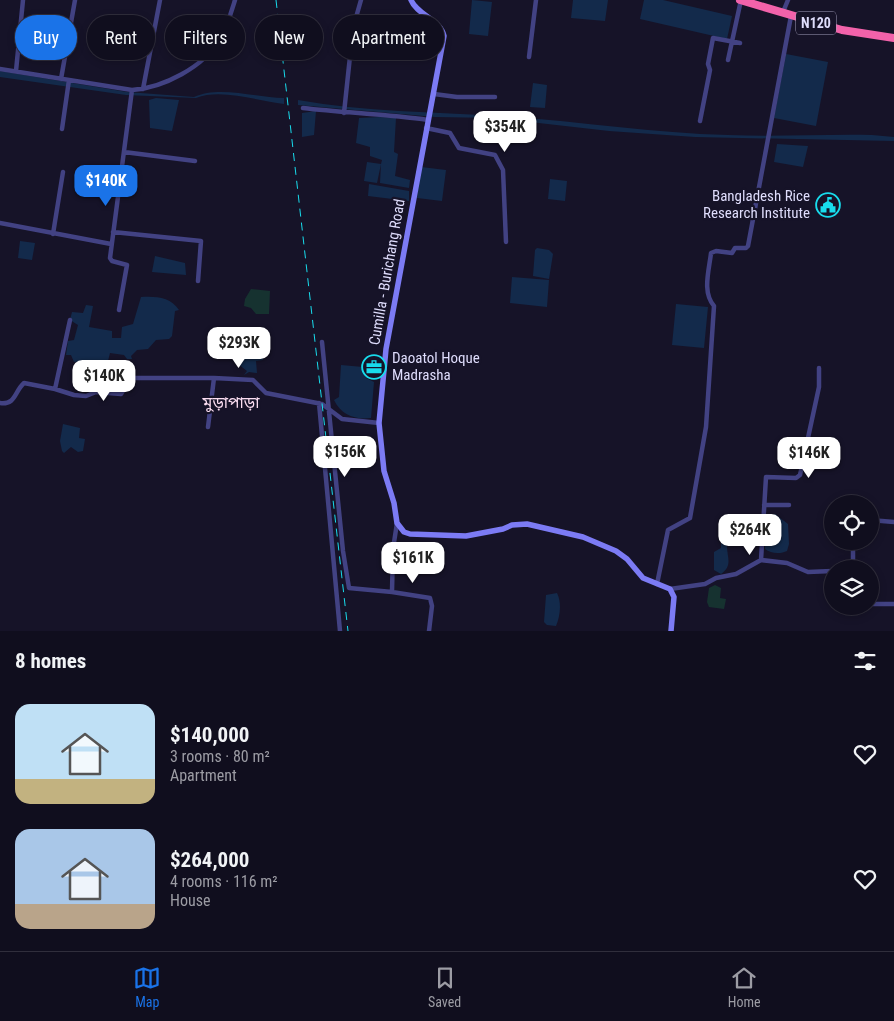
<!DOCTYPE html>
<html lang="en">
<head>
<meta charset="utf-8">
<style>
	body { margin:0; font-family:"Roboto Condensed","Noto Sans Bengali",sans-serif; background:#191727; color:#f1f3f6; height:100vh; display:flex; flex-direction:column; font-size:19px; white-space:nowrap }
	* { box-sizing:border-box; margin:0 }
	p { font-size:16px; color:#9c9ca4 }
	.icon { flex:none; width:28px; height:28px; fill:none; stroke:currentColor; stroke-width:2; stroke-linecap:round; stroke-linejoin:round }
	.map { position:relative; height:631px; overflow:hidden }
	.sheet { display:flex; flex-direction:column; background:#100e1e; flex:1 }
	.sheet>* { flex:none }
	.top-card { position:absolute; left:15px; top:15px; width:500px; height:45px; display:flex; gap:10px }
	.controls { position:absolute; left:824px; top:495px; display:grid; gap:10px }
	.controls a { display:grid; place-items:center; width:55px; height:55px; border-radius:50%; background:#100e1e; box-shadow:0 2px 8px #0003,0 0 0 1px #302e3c; font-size:25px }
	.price { position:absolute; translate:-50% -42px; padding:0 11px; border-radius:10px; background:#fff; color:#222; font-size:16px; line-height:32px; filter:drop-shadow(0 1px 2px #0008) }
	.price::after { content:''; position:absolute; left:50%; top:30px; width:15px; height:11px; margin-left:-8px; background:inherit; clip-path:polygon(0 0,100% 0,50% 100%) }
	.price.selected { background:#1a73e8; color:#fff }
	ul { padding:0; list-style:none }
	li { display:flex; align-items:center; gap:15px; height:125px; padding:0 15px }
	li span { display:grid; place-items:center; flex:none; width:140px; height:100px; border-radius:15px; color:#555 }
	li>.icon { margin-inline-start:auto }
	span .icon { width:60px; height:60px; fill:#fffc; stroke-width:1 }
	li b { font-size:21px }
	h2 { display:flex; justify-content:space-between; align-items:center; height:60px; padding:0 15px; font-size:21px }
	.pill { padding:0 18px; border-radius:22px; background:#100e1e; box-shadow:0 2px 8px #0003,0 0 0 1px #302e3c; font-size:18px; line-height:45px }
	.pill.selected { background:#1a73e8; color:#fff }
	.tabs { display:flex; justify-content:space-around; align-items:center; height:70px; border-top:1px solid #302e3c; background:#100e1e; font-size:14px; color:#9c9ca4 }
	.tabs a { display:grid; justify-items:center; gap:2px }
	.tabs .selected { color:#1a73e8 }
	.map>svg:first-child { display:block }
	.green { fill:#163230 }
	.water { fill:#132a4b }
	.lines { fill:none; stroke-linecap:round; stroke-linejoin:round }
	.street { stroke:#424283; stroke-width:4.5 }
	.secondary { stroke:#7c7bf4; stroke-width:5.5 }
	.highway { stroke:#f262aa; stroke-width:8 }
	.rail { stroke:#18dcec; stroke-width:1; stroke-dasharray:8 6; stroke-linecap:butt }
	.labels { text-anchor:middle; stroke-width:4.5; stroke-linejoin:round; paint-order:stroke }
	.shield { fill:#161328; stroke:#a3a0bc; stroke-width:1 }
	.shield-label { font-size:14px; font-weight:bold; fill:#dfddfc }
	.poi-label { font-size:15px; fill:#dfddfc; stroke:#161328; text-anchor:end }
	.street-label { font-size:15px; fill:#dfddfc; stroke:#161328 }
	.neighbourhood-label { font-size:16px; fill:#fcdef2; stroke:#161328 }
</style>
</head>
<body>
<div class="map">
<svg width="894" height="631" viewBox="0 0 894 631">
	<rect width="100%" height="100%" fill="#161328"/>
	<path class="green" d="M 251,289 L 270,291 L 269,314 L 256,314 L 251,308 L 244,306 L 245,299 Z
		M 715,585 L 721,588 L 720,598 L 726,599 L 724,609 L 709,607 L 707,602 L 709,588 Z"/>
	<path class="water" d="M 472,0 L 492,2 L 488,36 L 469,34 Z
		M 573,0 L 608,0 L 605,21 L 571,18 Z
		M 644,0 L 663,0 L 732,16 L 727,39 L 640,19 Z
		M 786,54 L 828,62 L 816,126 L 774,118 Z
		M 0,71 L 127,92 L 194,97 C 220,85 256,98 284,98 L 284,104 C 258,101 221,88 196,98 L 126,95 L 0,77 Z
		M 533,83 L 547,85 L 545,108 L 530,107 Z
		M 156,98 L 179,100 L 172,131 L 150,128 L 149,100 Z
		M 298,100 C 365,112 433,112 501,116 C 577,121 652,133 728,135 C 775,137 824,134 872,135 L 894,137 L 894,141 L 695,137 L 609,131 L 496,118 L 435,117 L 298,105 Z
		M 316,111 L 314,135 L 302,137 L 302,113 Z
		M 380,117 L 396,118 L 394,152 L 398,154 L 395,176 L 410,180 L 409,188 L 380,183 L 381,164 L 377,183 L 364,181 L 367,162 L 381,164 L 382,160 L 370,156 L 370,147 L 356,143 L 359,118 Z
		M 777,144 L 808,146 L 803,167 L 774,162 Z
		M 421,167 L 446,170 L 442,201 L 417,198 Z
		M 550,179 L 567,181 L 565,201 L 548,199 Z
		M 369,184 L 409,191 L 409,201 L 368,196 Z
		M 20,241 L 35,243 L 32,260 L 18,258 Z
		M 537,248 L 549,250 L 553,254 L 549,279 L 533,276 L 535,250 Z
		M 155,256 L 185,263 L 186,275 L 152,272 Z
		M 512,277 L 549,280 L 547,307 L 510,303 Z
		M 141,297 C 155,296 171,297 179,310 L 175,311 L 172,336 L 169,339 L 156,340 L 148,349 L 137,350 L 131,356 L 132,359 L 127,359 L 124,355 L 110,353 L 108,361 L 101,363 L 99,368 L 95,370 L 96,361 L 74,362 L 71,355 L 66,355 L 68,341 L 74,340 L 78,325 L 70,320 L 72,312 L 83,313 L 86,305 L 93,306 L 89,327 L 112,331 L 112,338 L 121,338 L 122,327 L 133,324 Z
		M 676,304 L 708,307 L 704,348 L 672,345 Z
		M 243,340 L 251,340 L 264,346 L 263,360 L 256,361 L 257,373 L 249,372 L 244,375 L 247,371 L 238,364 L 240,361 L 238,351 L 241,353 L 243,349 L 237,346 L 239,344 L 241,345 Z
		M 341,365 L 363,367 L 366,378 L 374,382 L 371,418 C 355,420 341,415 334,400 L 339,397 Z
		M 63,424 L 80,428 L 79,438 L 85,439 L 83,451 L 78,452 L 71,447 L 64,453 L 62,451 L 60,441 Z
		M 775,514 L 788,524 L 789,544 L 787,551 C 781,554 771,554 765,549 L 766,518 Z
		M 721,543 L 727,546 C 727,558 733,565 721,574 L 714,570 L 714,552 L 721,548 Z
		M 557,593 C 562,603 560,617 556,626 L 547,625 L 544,622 L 546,595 Z"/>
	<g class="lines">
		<path class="street" d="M 783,12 L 788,0
			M 529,57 L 536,0
			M 728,60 L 741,0
			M 0,69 L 132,90 C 163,88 204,67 220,39 C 227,27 231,13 235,0
			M 16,71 L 23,0
			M 61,79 L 75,0
			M 143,89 L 160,0
			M 434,94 L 457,97 L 495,97
			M 303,108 C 345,113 387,114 428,120
			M 344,113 L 353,28 L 361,0
			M 700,121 L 710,70 L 708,64 L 713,38 L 740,43
			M 426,128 L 450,133 L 459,148 L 495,155 L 503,170 L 506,242
			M 62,129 L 69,80
			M 124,152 L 195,161
			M 0,223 L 111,244
			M 113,232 L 201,241 L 198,281
			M 53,234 L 63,172
			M 119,310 L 127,265 L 112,261 L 110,258 L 132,90
			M 322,342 L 343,551 L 349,588 L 392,592
			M 55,389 L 70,320
			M 0,403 C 16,405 14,392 24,383 L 55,389 L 74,395 L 86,396 L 96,392 L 121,394 L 131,378 L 214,378
			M 319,403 L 340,631
			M 208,427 L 214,378 L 253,380 L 266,393 L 322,404 L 342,419 L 379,423
			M 764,505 L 789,505
			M 870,520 L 894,522
			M 397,523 L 393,549 L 392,592 L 430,598 L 432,606 L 429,631
			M 761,560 L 766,477 L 796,478 L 800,475 L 819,387 L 819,368
			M 853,569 L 853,541
			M 657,584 L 668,530 L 690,518 L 706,427 L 714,306 C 702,292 709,271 711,253 L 716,251 L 732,253 L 735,248 L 746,248 L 748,246 L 791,16
			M 670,589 L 705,584 L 716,578 L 736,574 L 761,560 L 787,563 L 808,572 L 832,571
			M 870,604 L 894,604"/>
		<path class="secondary" d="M 411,0 C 417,15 440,19 444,36 L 386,349 L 379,423 L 384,471 L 394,503 L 397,523 L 404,532 L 410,534 L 466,536 L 503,529 L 512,525 L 527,524 L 583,537 L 616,551 L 627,559 L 643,578 L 670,589 L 674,597 L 671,631"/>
		<path class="highway" d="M 740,0 L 842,30 L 894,38"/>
		<path class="rail" d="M 276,0 L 348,631"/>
	</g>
	<defs>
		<g id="civic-ring" transform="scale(1.25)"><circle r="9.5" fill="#161328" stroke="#18dcec" stroke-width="1.5"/><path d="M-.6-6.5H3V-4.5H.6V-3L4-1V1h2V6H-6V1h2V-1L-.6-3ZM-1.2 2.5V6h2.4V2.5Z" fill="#18dcec"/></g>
		<g id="office-ring" transform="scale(1.25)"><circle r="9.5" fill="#161328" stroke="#18dcec" stroke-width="1.5"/><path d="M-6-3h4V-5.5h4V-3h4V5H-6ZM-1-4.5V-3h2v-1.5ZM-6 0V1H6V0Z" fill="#18dcec"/></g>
	</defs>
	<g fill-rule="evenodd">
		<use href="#civic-ring" x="828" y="205"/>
		<use href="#office-ring" x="374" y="367"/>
	</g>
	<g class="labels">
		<rect class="shield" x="796" y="11.5" width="40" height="23" rx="4"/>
		<g class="shield-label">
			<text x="816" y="28">N120</text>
		</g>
		<g class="poi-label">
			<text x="810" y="201">Bangladesh Rice<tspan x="810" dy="17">Research Institute</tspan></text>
			<text x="392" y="363" text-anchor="start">Daoatol Hoque<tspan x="392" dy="17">Madrasha</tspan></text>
		</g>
		<g class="street-label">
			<text transform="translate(387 272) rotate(-80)" y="5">Cumilla - Burichang Road</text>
		</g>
		<g class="neighbourhood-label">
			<text x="231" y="408">মুড়াপাড়া</text>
		</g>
	</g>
</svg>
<div class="controls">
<a><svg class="icon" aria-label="locate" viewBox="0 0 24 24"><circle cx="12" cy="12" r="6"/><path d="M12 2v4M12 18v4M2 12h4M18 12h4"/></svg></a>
<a><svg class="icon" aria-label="layers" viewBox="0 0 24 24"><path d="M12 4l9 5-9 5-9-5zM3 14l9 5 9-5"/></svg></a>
</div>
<b class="price" style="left:505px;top:153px">$354K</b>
<b class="price selected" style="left:106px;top:207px">$140K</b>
<b class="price" style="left:239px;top:369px">$293K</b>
<b class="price" style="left:104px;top:402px">$140K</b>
<b class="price" style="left:345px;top:478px">$156K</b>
<b class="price" style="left:809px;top:479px">$146K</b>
<b class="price" style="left:750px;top:556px">$264K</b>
<b class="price" style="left:413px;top:584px">$161K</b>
<div class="top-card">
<a class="pill selected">Buy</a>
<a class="pill">Rent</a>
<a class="pill">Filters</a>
<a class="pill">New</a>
<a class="pill">Apartment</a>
</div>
</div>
<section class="sheet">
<h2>8 homes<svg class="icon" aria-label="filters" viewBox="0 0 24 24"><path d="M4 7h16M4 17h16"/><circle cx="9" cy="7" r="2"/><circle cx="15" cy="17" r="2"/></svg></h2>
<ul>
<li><span style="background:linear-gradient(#bfe0f5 75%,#c2b280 0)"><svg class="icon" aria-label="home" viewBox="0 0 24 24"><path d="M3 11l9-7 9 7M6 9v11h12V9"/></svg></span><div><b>$140,000</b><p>3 rooms · 80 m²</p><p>Apartment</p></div><svg class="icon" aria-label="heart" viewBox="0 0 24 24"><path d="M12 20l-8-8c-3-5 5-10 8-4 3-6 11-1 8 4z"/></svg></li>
<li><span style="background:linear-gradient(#a9c7e8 75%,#b9a48a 0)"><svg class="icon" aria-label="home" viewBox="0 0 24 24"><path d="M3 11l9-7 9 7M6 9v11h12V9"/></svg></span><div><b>$264,000</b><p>4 rooms · 116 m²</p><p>House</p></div><svg class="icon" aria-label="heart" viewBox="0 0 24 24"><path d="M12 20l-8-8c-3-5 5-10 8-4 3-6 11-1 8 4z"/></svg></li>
</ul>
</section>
<nav class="tabs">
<a class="selected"><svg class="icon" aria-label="map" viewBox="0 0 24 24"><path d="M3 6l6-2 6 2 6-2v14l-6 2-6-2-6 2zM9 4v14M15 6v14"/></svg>Map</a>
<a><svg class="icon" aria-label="saved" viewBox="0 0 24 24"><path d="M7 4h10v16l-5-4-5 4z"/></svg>Saved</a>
<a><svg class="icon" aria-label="home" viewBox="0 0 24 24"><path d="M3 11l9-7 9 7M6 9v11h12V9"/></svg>Home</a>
</nav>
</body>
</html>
